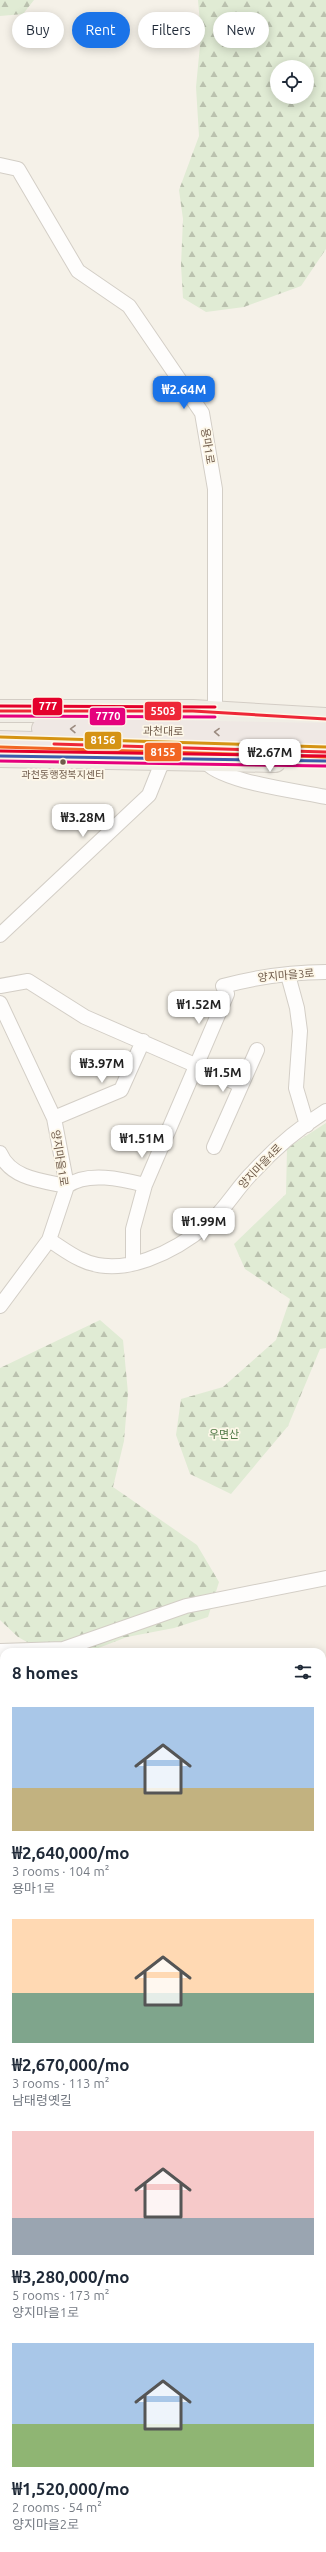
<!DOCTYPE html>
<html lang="en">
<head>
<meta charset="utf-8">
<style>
	body { margin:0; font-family:Ubuntu,"Noto Sans KR",sans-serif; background:#f6f6f7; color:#1f2937; height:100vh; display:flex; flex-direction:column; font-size:15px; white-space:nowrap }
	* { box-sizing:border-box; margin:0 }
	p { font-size:13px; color:#747a83 }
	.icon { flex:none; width:22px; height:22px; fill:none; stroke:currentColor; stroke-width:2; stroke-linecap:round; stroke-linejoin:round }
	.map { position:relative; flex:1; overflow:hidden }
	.side { position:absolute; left:0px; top:1648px; width:326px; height:904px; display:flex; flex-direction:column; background:#fff; border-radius:12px 12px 0 0; box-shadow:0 2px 10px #0003 }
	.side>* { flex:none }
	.hud { position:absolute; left:12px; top:12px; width:302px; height:36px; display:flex; gap:8px }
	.fabs { position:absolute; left:270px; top:60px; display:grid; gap:8px }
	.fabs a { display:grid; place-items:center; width:44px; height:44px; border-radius:50%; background:#fff; box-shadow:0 2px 10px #0003; font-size:20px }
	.price { position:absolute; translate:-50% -34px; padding:0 9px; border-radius:8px; background:#fff; color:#222; font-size:13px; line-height:26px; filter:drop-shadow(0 1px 2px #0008) }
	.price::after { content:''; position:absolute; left:50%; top:24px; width:12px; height:9px; margin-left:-6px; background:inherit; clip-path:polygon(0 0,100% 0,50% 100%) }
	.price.current { background:#1a73e8; color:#fff }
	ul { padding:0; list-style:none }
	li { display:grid; align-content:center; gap:8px; height:212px; padding:0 12px }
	li span { display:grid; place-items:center; height:124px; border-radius:0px; color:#555 }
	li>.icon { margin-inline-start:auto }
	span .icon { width:72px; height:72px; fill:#fffc; stroke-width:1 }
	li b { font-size:17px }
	h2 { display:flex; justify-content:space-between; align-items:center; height:48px; padding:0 12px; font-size:17px }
	.chip { padding:0 14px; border-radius:18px; background:#fff; box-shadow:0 2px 10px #0003; font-size:14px; line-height:36px }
	.chip.current { background:#1a73e8; color:#fff }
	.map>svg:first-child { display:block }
	.forest { fill:url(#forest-firs); fill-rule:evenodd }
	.water { fill:url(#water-rules) }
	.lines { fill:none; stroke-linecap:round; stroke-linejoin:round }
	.stream { stroke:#cbe0e3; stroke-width:3.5 }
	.street-casing { stroke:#d3cec6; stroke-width:16 }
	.secondary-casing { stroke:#d4cec6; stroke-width:21 }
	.primary-casing { stroke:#d3cdc5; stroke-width:24 }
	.highway-casing { stroke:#d3cdc5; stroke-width:24 }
	.street { stroke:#fefdfc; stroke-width:14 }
	.secondary { stroke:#fefdfc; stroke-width:19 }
	.primary { stroke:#f0ede5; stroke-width:22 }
	.highway { stroke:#efe8e4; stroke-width:22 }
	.bus-1-casing { stroke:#fdf7e8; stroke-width:6 }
	.bus-2-casing { stroke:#fdf7e8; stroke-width:6 }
	.bus-3-casing { stroke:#fdf7e8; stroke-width:6 }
	.bus-4-casing { stroke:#fdf7e8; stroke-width:6 }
	.bus-5-casing { stroke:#fdf7e8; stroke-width:6 }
	.bus-6-casing { stroke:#fdf7e8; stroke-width:6 }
	.bus-1 { stroke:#ee2737; stroke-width:3 }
	.bus-2 { stroke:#f26522; stroke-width:3 }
	.bus-3 { stroke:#d59313; stroke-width:3 }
	.bus-4 { stroke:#e5007d; stroke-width:3 }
	.bus-5 { stroke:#e4002b; stroke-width:3 }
	.bus-6 { stroke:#3d5bab; stroke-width:3 }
	.oneway { stroke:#9c8c81 }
	.bus-dot { fill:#6f5b4b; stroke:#fdf7e8; stroke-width:1.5 }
	.labels { text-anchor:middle; stroke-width:3.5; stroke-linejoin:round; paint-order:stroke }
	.bus-label { font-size:10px; fill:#6f5b4b; stroke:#fdf7e8 }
	.street-label { font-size:11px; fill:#6f5b4b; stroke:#fdf7e8 }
	.park-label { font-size:11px; fill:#527a47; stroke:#fdf7e8 }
	.line-badge { stroke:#fdf7e8; stroke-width:1.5 }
	.badge-label { font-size:11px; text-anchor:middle; font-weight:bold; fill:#fff }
</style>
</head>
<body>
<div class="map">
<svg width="326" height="2552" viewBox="0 0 326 2552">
	<defs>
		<pattern id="forest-firs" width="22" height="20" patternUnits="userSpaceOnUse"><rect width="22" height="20" fill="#e0ebd4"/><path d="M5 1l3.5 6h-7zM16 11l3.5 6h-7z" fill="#bac1ae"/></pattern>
		<pattern id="water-rules" width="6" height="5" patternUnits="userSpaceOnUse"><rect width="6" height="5" fill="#cbe0e3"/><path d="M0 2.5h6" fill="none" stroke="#a9b9ba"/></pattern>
	</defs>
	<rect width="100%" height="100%" fill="#f5f1e8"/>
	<path class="forest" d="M 0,0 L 34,0 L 23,14 L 0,16 Z
		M 198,0 L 326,0 L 326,249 L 301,286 L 244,307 L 206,312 L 183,298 L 181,265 L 183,219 L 179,190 L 199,136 L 196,87 L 201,35 ZM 277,67 L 307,67 L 307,97 L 277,97 Z
		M 326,1123 L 326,1348 L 320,1349 L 288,1426 L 231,1494 L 190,1474 L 176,1435 L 181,1399 L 223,1387 L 276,1340 L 290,1299 L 245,1269 L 234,1244 L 286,1194 L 287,1148 Z
		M 100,1320 L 123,1340 L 128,1393 L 124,1441 L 113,1487 L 197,1545 L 219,1582 L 208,1617 L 174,1628 L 127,1637 L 88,1652 L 45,1652 L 18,1637 L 0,1620 L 0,1368 Z
		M 326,1803 L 326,1957 L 322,1956 L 322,1804 Z
		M 322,2362 L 326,2365 L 326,2552 L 165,2552 L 165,2548 L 322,2548 Z"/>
	<path class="water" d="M 0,2296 L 4,2299 L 4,2345 L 0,2340 Z"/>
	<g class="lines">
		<path class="stream" d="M 322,1798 L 326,1797"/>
		<g class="street-casing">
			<path id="street" d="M 0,165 L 18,169 L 78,271 L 129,306 L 202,413 L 215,489 L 215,712
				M 204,760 C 218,782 299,791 326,797
				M 0,935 L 149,795 L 161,765 L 174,760
				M 288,975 L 297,1008 L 300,1031 L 296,1088 L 307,1125
				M 0,986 L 28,981 L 85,1017 L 241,1085
				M 0,1003 L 54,1118 L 67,1186 L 49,1240 L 0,1306
				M 54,1118 L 121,1090 L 143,1041
				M 214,1147 L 257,1050
				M 0,1153 C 11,1179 43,1181 67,1186 C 87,1171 122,1179 145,1185
				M 49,1240 C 59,1246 69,1254 80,1259 C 122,1280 176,1251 208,1224 C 226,1209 237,1187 254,1171 C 275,1148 300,1127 326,1111
				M 133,1263 L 133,1229 L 145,1185 L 227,994 L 223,986 C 257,977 291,972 326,972
				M 0,1651 L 63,1649 L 186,1606 L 326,1578
				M 322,1995 L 326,1995
				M 322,2077 L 326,2078
				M 322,2121 L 326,2122
				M 322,2232 L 326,2235"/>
		</g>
		<g class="secondary-casing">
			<path id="secondary" d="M 0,2085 L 4,2085"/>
		</g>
		<g class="primary-casing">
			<path id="primary" d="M 0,711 L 193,711 L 326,719
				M 0,756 L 275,761
				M 0,1812 L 4,1819
				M 0,1853 L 4,1860
				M 0,2036 L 4,2034
				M 0,2145 L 4,2149
				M 94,2548 L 95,2552
				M 116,2548 L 117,2552"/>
		</g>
		<g class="highway-casing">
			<path id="highway" d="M 43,729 L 326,734
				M 0,742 L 326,752"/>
		</g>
		<use href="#street" class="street"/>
		<use href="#secondary" class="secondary"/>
		<use href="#primary" class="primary"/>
		<use href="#highway" class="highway"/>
		<g class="bus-1-casing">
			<path id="bus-1" d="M 0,711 L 193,711 L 326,719
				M 54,744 L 326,752"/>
		</g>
		<g class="bus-2-casing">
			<path id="bus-2" d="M 0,747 L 326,757"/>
		</g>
		<g class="bus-3-casing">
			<path id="bus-3" d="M 0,737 L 326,747"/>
		</g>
		<g class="bus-4-casing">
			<path id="bus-4" d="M 0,716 L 215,717
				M 0,761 L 326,766"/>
		</g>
		<g class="bus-5-casing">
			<path id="bus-5" d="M 0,706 L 215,707
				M 0,751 L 326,756"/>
		</g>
		<g class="bus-6-casing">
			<path id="bus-6" d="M 0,756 L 326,761"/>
		</g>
		<use href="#bus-1" class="bus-1"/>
		<use href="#bus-2" class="bus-2"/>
		<use href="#bus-3" class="bus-3"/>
		<use href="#bus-4" class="bus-4"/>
		<use href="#bus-5" class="bus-5"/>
		<use href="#bus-6" class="bus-6"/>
	</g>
	<defs><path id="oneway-chevron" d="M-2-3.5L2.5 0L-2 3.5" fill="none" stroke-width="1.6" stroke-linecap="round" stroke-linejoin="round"/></defs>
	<g class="oneway">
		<use href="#oneway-chevron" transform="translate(73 729) rotate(-179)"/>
		<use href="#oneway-chevron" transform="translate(217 732) rotate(-179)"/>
	</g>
	<circle class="bus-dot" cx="63" cy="762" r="3.5"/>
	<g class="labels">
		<g class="bus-label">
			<text x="63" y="778">과천동행정복지센터</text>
		</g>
		<g class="street-label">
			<text transform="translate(208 446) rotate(81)" y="4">용마1로</text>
			<text transform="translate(163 731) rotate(1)" y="4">과천대로</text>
			<text transform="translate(286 975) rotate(-5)" y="4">양지마을3로</text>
			<text transform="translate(60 1158) rotate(81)" y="4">양지마을1로</text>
			<text transform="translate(260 1166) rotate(-46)" y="4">양지마을4로</text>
		</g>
		<g class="park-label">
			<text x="224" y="1438">우면산</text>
		</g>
	</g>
	<g class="line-badge">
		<rect x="32" y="697" width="31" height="19" rx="4" fill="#e4002b"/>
		<rect x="144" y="701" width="38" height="20" rx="4" fill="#ee2737"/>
		<rect x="89" y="707" width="37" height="19" rx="4" fill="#e5007d"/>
		<rect x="84" y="731" width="38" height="19" rx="4" fill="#d59313"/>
		<rect x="144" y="742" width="38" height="20" rx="4" fill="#f26522"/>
	</g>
	<g class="badge-label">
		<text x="48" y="710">777</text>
		<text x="163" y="715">5503</text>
		<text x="108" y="720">7770</text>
		<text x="103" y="744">8156</text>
		<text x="163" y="756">8155</text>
	</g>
</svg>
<div class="fabs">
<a><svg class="icon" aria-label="locate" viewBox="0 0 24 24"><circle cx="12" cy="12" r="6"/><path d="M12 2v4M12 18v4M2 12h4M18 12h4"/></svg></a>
</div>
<b class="price current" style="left:184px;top:410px">₩2.64M</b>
<b class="price" style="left:270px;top:773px">₩2.67M</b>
<b class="price" style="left:83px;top:838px">₩3.28M</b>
<b class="price" style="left:199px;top:1025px">₩1.52M</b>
<b class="price" style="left:102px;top:1084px">₩3.97M</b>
<b class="price" style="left:223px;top:1093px">₩1.5M</b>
<b class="price" style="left:142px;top:1159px">₩1.51M</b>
<b class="price" style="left:204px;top:1242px">₩1.99M</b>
<div class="hud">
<a class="chip">Buy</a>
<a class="chip current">Rent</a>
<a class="chip">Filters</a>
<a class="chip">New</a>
</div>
<section class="side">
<h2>8 homes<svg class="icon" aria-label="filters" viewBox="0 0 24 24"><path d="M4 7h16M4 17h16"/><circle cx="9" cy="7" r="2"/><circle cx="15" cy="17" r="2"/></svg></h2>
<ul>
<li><span style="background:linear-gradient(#a9c7e8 65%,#c2b280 0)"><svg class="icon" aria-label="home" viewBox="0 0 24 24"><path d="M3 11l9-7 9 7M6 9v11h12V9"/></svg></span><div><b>₩2,640,000/mo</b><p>3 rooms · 104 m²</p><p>용마1로</p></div></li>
<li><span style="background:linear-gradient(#ffd9b3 60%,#7fa58c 0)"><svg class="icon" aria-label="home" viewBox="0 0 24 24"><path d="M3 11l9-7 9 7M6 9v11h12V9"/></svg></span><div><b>₩2,670,000/mo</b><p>3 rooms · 113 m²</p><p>남태령옛길</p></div></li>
<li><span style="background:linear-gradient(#f6c9c9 70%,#9aa5b1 0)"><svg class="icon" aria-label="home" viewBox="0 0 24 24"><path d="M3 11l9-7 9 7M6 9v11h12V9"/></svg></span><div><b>₩3,280,000/mo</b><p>5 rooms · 173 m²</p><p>양지마을1로</p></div></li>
<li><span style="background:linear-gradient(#a9c7e8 65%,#8fb573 0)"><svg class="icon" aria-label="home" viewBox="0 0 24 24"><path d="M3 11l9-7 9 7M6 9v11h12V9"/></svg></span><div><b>₩1,520,000/mo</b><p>2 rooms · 54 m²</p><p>양지마을2로</p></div></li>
</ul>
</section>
</div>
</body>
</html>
